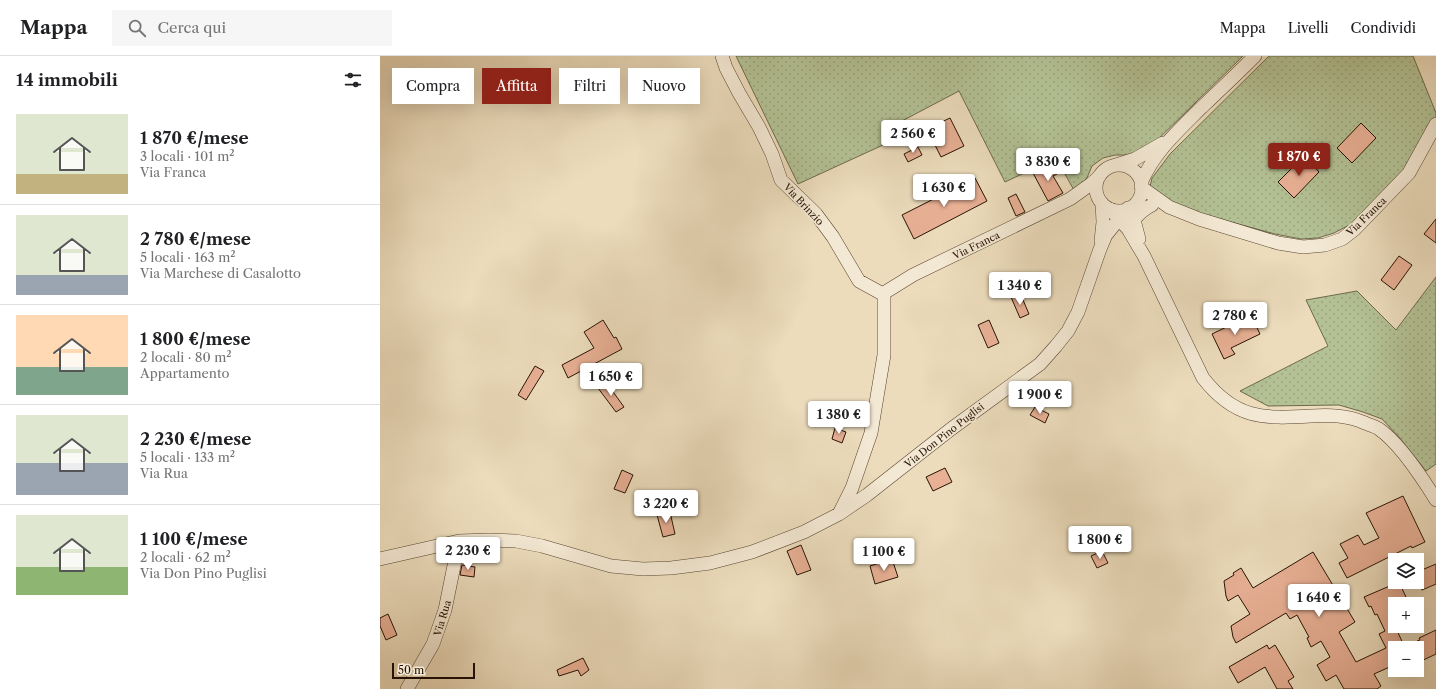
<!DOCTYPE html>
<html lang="it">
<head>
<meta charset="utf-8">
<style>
	body { margin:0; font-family:"Libre Caslon Text",serif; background:#f6f6f6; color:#202124; height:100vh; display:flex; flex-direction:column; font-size:15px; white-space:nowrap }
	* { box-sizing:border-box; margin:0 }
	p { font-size:13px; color:#757577 }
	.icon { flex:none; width:22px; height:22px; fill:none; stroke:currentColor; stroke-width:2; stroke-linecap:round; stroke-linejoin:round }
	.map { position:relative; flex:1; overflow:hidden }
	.panel { display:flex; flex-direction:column; background:#fff; width:380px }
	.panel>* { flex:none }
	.top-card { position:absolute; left:12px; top:12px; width:380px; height:36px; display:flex; gap:8px }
	.buttons { position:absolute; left:1008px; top:497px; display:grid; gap:8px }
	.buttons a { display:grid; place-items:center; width:36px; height:36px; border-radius:0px; background:#fff; box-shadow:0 4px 16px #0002; font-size:20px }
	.scale { position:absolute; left:12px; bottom:10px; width:83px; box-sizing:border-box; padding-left:4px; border:2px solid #271303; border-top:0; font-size:11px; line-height:14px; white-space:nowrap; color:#271303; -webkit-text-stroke:3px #f3e8d3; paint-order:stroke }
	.price { position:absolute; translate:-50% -34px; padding:0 9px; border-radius:4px; background:#fff; color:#222; font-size:13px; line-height:26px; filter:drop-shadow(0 1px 2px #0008) }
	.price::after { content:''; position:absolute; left:50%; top:24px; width:12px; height:9px; margin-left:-6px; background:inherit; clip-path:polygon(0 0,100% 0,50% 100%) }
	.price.on { background:#8f2418; color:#fff }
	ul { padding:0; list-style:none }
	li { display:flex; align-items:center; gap:12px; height:100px; padding:0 16px }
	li+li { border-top:1px solid #e0e0e0 }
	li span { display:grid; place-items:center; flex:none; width:112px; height:80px; border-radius:0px; color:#555 }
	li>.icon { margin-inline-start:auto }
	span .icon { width:48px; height:48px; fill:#fffc; stroke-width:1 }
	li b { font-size:17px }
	h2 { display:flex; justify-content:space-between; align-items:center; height:48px; padding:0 16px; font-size:17px }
	.pill { padding:0 14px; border-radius:0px; background:#fff; box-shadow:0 4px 16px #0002; font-size:14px; line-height:36px }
	.pill.on { background:#8f2418; color:#fff }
	header { display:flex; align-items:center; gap:24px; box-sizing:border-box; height:56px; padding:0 20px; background:#fff; border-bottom:1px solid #e0e0e0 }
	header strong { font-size:19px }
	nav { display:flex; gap:22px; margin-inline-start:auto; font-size:14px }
	.search { width:280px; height:36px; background:#f6f6f6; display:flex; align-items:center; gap:10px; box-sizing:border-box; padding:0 14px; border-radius:0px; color:#757577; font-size:15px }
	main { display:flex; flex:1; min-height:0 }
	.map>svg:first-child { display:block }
	.grass { fill:url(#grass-dots); stroke:#6d6a4c }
	.building { fill:#e8b095; stroke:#271303 }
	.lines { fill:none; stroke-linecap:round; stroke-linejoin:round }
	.minor-casing { stroke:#584531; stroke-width:14 }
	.minor { stroke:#f3e8d3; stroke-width:13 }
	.labels { text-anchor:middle; stroke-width:3.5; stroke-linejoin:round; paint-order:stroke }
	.street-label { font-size:10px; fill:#271303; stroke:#f3e8d3 }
</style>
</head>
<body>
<header>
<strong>Mappa</strong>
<div class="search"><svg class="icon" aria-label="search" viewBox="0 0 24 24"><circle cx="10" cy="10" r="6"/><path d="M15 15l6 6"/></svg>Cerca qui</div>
<nav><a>Mappa</a><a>Livelli</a><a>Condividi</a></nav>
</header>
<main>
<section class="panel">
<h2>14 immobili<svg class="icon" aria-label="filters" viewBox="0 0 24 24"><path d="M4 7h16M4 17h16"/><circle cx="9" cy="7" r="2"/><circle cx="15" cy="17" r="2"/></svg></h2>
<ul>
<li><span style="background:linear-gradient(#dfe7d0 75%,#c2b280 0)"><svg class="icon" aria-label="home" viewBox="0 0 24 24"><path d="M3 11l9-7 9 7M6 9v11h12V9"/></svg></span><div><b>1 870 €/mese</b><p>3 locali · 101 m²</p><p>Via Franca</p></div></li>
<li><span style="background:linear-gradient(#dfe7d0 75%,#9aa5b1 0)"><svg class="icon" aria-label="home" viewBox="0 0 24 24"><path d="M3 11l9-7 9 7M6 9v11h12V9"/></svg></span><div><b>2 780 €/mese</b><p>5 locali · 163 m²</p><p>Via Marchese di Casalotto</p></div></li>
<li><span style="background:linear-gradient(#ffd9b3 65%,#7fa58c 0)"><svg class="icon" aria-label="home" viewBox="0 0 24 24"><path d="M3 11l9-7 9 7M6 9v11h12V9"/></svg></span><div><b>1 800 €/mese</b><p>2 locali · 80 m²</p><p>Appartamento</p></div></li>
<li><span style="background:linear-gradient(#dfe7d0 60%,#9aa5b1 0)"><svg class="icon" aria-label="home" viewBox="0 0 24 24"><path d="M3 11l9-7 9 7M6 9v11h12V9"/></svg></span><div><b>2 230 €/mese</b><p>5 locali · 133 m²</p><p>Via Rua</p></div></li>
<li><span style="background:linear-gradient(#dfe7d0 65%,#8fb573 0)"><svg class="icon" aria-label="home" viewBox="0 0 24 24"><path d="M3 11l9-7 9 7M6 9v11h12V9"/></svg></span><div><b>1 100 €/mese</b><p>2 locali · 62 m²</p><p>Via Don Pino Puglisi</p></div></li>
</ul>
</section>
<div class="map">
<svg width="1056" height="633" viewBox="0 0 1056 633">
	<defs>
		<pattern id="grass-dots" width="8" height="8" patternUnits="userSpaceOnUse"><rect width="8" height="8" fill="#b3c194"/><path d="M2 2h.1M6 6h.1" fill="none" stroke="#9aa57e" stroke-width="1.8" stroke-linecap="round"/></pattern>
	</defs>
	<rect width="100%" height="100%" fill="#ecdcbc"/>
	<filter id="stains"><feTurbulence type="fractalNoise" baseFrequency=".005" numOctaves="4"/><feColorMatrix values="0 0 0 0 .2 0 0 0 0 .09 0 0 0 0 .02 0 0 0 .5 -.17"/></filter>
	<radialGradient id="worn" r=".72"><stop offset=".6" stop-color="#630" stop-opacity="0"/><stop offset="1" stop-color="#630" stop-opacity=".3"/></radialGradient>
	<path class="grass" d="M 356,0 L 863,0 L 765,96 L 754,99 L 735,99 L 723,102 L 712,110 L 704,129 L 695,136 L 676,102 L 625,126 L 579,35 L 520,66 L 527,78 L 418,128 Z
		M 889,0 L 1033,0 L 1056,57 L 1056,62 L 1027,110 L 973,167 L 954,177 L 938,182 L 921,183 L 895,178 L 792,150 L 770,131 L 772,122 L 790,98 Z
		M 1056,221 L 1056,408 L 1046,415 L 1019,381 L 1002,363 L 983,356 L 959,349 L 888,350 L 860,335 L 948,290 L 926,244 L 977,235 L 1016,274 Z"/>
	<path class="building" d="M 570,62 L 584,90 L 561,101 L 547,73 Z
		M 981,67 L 996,82 L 972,107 L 957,92 Z
		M 538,91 L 542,99 L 528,106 L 524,98 Z
		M 924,100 L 939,116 L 914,142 L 898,126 Z
		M 672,107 L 677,118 L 673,120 L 683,137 L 668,145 L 653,117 Z
		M 595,122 L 607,145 L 534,183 L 522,159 Z
		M 636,138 L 645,156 L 636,160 L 628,142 Z
		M 1056,163 L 1056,187 L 1044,178 Z
		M 1019,200 L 1032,209 L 1014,234 L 1001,224 Z
		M 640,237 L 649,258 L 640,262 L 631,241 Z
		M 871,259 L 880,278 L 851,292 L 855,298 L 844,303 L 832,278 Z
		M 223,264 L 234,282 L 236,281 L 242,293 L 188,322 L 182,309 L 214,292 L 204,276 Z
		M 609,264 L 619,287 L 608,292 L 598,269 Z
		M 155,310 L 164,315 L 146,344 L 138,339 Z
		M 226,326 L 244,351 L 236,356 L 218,332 Z
		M 655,351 L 669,358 L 665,367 L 650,359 Z
		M 455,372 L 466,376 L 462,387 L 452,383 Z
		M 565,412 L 572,426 L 553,435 L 546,421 Z
		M 242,414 L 253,419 L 245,437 L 234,433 Z
		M 1023,440 L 1045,486 L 1032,492 L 1031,490 L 967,522 L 959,507 L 968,502 L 960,488 L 978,479 L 984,489 L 999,482 L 986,457 Z
		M 290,456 L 295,478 L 283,481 L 277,459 Z
		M 421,489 L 431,514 L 417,519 L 407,495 Z
		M 722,495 L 728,507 L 717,512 L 711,500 Z
		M 933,496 L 975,566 L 959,576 L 976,606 L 1006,592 L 999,578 L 1005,575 L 997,558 L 995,559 L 991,550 L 989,551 L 984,541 L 1019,526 L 1026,541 L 1015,546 L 1015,570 L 1025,592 L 1015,592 L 1015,612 L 1014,609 L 994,618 L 1001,630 L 997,633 L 964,633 L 956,619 L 946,625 L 937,609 L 950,601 L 941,585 L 931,591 L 927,582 L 929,581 L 917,559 L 910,563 L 906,557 L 856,587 L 853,581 L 851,570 L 870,558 L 858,539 L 848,545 L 846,540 L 844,525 L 854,519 L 853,517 L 861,512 L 873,532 Z
		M 512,503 L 518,521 L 495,528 L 490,510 Z
		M 1056,508 L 1056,528 L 1042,534 L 1037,524 L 1037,516 Z
		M 82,509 L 95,511 L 94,521 L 80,519 Z
		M 8,558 L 17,579 L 6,584 L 0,570 L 0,562 Z
		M 1056,574 L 1056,598 L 1037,607 L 1037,585 L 1040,584 L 1039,582 Z
		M 887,589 L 889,593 L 895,589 L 914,621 L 908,625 L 913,633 L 897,633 L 885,611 L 858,627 L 849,611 Z
		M 203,602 L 209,614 L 201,620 L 198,614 L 179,620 L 177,614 Z"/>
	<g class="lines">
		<g class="minor-casing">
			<path id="minor" d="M 342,0 L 346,12 L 359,37 L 379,71 L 392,98 L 401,124 L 436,158 L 453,181 L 479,225 L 499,236 L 504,237
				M 736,109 L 755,103 L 783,87
				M716 132a23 23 0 1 1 46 0a23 23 0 1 1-46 0Z
				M 761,127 C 774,96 799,74 822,51 C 840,34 858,17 875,0
				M 761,131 L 789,151 L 819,163 L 898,187 L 923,191 L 945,189 L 962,183 L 975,173 L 1029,117 L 1056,68
				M 730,153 L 748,173 L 764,200 L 823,322 C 855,363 883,363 931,360 C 950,359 967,359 985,367 C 989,369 995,370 999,373 C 1019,387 1043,423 1056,444
				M 754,164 C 759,157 764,153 772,149
				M 759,183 L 754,164 L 759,143
				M 721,185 L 723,166 L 722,147
				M 504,237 L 533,219 L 690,143 L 711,128 L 719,121
				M 459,458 L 472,432 L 491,377 L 504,299 L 504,237
				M 0,503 L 79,485 L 109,484 L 136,485 L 162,490 L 231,510 L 263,513 L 291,512 L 330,507 L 372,496 L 424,476 L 459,458 L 487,439 L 571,373 L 660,308 L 676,290 L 688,275 L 698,256 L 720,193 L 726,179 L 748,152
				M 27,633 L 53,588 L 65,554 L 79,485"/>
		</g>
		<use href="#minor" class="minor"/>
	</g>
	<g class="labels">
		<g class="street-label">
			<text transform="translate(424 148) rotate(47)" y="4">Via Brinzio</text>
			<text transform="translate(986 160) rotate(-44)" y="4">Via Franca</text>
			<text transform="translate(596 189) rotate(-26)" y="4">Via Franca</text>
			<text transform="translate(564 379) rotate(-38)" y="4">Via Don Pino Puglisi</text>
			<text transform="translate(62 562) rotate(-73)" y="4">Via Rua</text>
		</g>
	</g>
	<rect width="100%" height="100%" filter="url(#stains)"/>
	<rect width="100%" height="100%" fill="url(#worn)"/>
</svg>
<div class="buttons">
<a><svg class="icon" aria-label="layers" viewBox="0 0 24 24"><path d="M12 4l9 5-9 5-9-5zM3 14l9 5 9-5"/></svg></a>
<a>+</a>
<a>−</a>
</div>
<div class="scale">50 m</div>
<b class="price" style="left:533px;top:98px">2 560 €</b>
<b class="price on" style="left:919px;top:121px">1 870 €</b>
<b class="price" style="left:668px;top:126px">3 830 €</b>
<b class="price" style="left:564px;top:152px">1 630 €</b>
<b class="price" style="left:640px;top:250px">1 340 €</b>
<b class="price" style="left:855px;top:280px">2 780 €</b>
<b class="price" style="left:231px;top:341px">1 650 €</b>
<b class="price" style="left:660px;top:359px">1 900 €</b>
<b class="price" style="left:459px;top:379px">1 380 €</b>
<b class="price" style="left:286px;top:468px">3 220 €</b>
<b class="price" style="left:720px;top:504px">1 800 €</b>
<b class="price" style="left:88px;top:515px">2 230 €</b>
<b class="price" style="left:504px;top:516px">1 100 €</b>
<b class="price" style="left:939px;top:562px">1 640 €</b>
<div class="top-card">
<a class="pill">Compra</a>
<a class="pill on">Affitta</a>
<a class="pill">Filtri</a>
<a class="pill">Nuovo</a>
</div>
</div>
</main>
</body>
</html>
